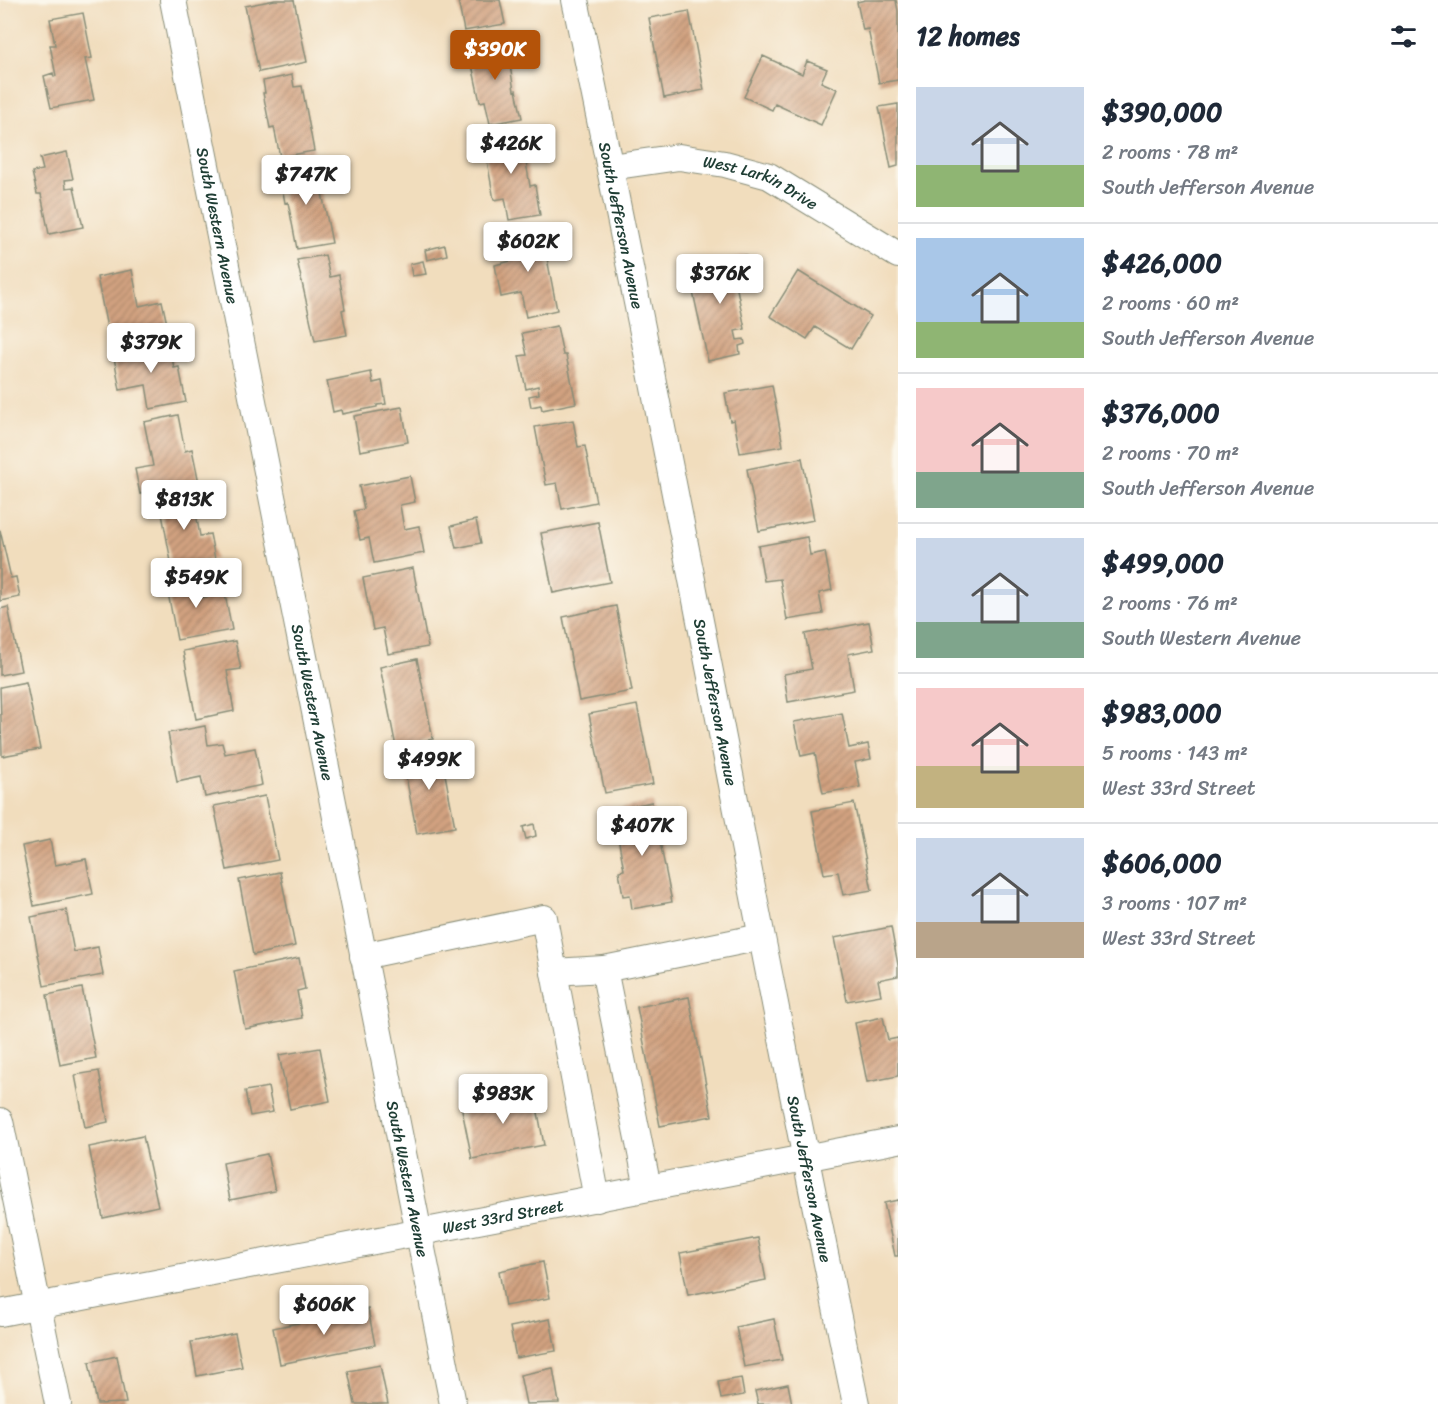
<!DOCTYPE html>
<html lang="en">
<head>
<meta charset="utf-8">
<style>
	body { margin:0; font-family:Sriracha,sans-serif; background:#f2f2f3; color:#1f2937; height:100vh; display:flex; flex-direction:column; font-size:22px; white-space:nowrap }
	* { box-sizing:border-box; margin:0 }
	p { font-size:20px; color:#747a83 }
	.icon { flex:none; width:33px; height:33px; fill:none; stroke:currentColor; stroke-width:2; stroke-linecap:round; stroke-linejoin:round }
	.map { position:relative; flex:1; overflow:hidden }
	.panel { display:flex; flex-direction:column; background:#fff; width:540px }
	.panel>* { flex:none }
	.price { position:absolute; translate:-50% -51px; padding:0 14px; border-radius:6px; background:#fff; color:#222; font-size:20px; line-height:39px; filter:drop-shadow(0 2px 3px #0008) }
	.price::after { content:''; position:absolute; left:50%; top:36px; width:18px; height:14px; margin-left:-9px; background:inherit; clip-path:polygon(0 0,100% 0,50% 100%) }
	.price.active { background:#b45309; color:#fff }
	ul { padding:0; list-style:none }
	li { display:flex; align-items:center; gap:18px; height:150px; padding:0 18px }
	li+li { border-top:2px solid #e0e1e3 }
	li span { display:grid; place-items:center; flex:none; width:168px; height:120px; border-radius:0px; color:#555 }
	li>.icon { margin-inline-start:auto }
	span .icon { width:72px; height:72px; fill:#fffc; stroke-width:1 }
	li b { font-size:26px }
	h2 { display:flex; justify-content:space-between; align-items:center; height:72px; padding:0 18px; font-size:26px }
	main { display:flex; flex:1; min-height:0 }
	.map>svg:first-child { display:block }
	.building { fill:url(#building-hatch) }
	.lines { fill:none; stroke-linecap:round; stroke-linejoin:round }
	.minor-casing { stroke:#888d78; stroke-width:28 }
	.minor { stroke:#fff; stroke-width:26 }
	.labels { text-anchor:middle; stroke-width:4.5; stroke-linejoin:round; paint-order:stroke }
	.street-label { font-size:16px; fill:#1f3d34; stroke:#fbf7ec }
</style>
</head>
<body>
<main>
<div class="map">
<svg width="898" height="1404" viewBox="0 0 898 1404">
	<defs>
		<pattern id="building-hatch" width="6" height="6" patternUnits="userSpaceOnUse" patternTransform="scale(1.5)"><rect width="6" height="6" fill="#d2a280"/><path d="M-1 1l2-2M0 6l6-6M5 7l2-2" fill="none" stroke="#aa856a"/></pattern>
	</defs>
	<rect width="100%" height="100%" fill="#fbf7ec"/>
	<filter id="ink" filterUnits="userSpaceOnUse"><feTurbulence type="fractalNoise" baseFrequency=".0167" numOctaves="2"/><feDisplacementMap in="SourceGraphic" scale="12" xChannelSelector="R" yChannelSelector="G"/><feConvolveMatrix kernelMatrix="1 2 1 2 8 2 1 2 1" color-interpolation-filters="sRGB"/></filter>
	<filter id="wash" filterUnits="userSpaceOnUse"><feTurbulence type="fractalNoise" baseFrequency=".008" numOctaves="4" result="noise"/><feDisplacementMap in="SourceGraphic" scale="24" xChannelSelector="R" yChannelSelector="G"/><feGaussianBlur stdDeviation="1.35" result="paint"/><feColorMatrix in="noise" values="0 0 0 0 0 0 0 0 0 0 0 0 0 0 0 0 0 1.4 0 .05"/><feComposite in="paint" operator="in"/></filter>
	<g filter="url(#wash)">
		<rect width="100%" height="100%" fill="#f1ddbd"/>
		<g id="blocks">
			<path class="building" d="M 275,0 L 294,0 L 307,62 L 259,72 L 245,6 Z
				M 458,0 L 500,0 L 505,24 L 464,31 Z
				M 865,0 L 896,0 L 898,11 L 898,80 L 879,83 L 868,29 L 863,30 L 857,2 Z
				M 689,11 L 704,90 L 664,98 L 649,18 Z
				M 83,13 L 92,58 L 85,59 L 94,100 L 51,108 L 44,76 L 53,73 L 54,77 L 56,76 L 50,45 L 55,45 L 50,19 Z
				M 506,39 L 514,91 L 516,90 L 522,118 L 490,124 L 485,101 L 480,102 L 468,46 Z
				M 763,56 L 802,74 L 807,61 L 827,69 L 821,82 L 837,89 L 821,125 L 775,104 L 772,110 L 744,97 Z
				M 292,75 L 294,87 L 302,86 L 314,151 L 280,157 L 274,127 L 270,128 L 263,93 L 265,93 L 263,81 Z
				M 898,104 L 898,166 L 891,168 L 879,107 Z
				M 521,132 L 530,186 L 535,185 L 540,215 L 509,220 L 505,198 L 494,200 L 483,138 Z
				M 67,152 L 73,179 L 65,180 L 66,188 L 74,187 L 83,227 L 49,234 L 41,194 L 37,194 L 32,172 L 43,170 L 40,158 Z
				M 316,163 L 332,243 L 297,249 L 288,202 L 285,203 L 279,170 Z
				M 541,227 L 557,310 L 526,317 L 521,293 L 501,297 L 495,265 L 511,261 L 506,235 Z
				M 445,245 L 447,255 L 427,260 L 425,250 Z
				M 325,255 L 330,277 L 339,275 L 345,309 L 342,310 L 347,335 L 315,341 L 297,260 Z
				M 746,255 L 751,276 L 735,279 L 745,329 L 735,331 L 737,340 L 744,339 L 745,344 L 739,346 L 740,354 L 708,361 L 693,292 L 697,292 L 692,267 Z
				M 423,261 L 426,274 L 412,276 L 410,264 Z
				M 132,270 L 139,306 L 162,301 L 168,329 L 134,335 L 133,328 L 108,333 L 97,277 Z
				M 798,271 L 871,316 L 851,349 L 815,327 L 807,339 L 770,316 Z
				M 557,326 L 563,355 L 566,355 L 576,403 L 542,410 L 541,405 L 531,407 L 529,396 L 539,394 L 538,386 L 526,389 L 519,356 L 527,355 L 522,333 Z
				M 169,342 L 174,368 L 179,367 L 186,402 L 150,409 L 146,385 L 120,390 L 113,352 Z
				M 371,372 L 373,383 L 382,381 L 386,404 L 377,405 L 377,407 L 342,414 L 341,410 L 333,412 L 327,381 Z
				M 772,385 L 783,446 L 740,453 L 734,420 L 730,421 L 725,393 Z
				M 402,407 L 408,442 L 360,451 L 354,416 Z
				M 178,415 L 185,451 L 192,449 L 199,483 L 188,486 L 187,483 L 140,494 L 135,469 L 153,466 L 144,422 Z
				M 573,420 L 578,447 L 585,446 L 596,502 L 562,509 L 557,483 L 546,485 L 535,427 Z
				M 802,458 L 814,520 L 759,531 L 747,469 Z
				M 410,476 L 415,502 L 400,505 L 404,529 L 419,526 L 424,553 L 374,563 L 369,538 L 360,540 L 354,511 L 364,509 L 359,486 Z
				M 192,491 L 200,536 L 210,534 L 215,559 L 172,567 L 159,498 Z
				M 476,520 L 481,543 L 456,548 L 451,526 Z
				M 598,522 L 610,582 L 553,593 L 541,533 Z
				M 0,530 L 11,578 L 16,577 L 20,597 L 0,601 Z
				M 807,537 L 810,555 L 825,552 L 832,590 L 819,593 L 823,614 L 787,620 L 780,579 L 764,581 L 758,546 Z
				M 413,568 L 428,647 L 388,654 L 383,628 L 373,630 L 363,578 Z
				M 195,572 L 201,598 L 225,594 L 232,630 L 177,640 L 165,577 Z
				M 616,606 L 632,691 L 579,701 L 563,617 Z
				M 8,607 L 21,671 L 0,675 L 0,609 Z
				M 869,622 L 874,649 L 848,654 L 854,690 L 788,702 L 784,674 L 812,669 L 805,634 Z
				M 235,641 L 241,669 L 227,671 L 234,711 L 196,719 L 183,651 Z
				M 417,659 L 433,739 L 396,747 L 380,667 Z
				M 26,682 L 40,749 L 2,756 L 0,687 Z
				M 637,705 L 653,784 L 605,793 L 589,714 Z
				M 842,713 L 849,748 L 868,744 L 871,759 L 855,762 L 860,787 L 823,793 L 815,753 L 801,756 L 794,722 Z
				M 205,726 L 208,745 L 222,743 L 225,754 L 255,748 L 262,785 L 205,797 L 201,777 L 177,782 L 168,733 Z
				M 440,748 L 455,827 L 417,834 L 402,756 Z
				M 265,796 L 278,860 L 227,870 L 214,806 Z
				M 652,802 L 672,902 L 632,909 L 630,895 L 623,896 L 619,871 L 624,870 L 613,810 Z
				M 854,803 L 872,890 L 843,895 L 838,872 L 824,874 L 812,811 Z
				M 534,824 L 536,836 L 526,839 L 523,827 Z
				M 50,840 L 55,865 L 86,859 L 93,894 L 34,906 L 22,846 Z
				M 280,872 L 295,946 L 253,955 L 239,880 Z
				M 66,910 L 74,952 L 98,947 L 103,975 L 44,986 L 31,917 Z
				M 891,927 L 898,965 L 898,976 L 878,980 L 881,995 L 847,1001 L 834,938 Z
				M 299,958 L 305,989 L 297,991 L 302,1018 L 245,1029 L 234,971 Z
				M 82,988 L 96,1058 L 60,1065 L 47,995 Z
				M 689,997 L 712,1116 L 660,1126 L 637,1007 Z
				M 883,1017 L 888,1040 L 898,1038 L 898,1076 L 867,1082 L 855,1023 Z
				M 320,1048 L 330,1101 L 290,1109 L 279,1055 Z
				M 99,1071 L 108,1122 L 85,1127 L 75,1075 Z
				M 268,1087 L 273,1112 L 250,1116 L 245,1091 Z
				M 534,1091 L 544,1145 L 472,1159 L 461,1105 Z
				M 143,1136 L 158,1206 L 103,1218 L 89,1147 Z
				M 267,1154 L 275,1191 L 230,1200 L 223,1163 Z
				M 898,1200 L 898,1256 L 895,1256 L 884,1203 Z
				M 758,1238 L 766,1280 L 688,1295 L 680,1253 Z
				M 543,1262 L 550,1298 L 505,1306 L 499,1271 Z
				M 368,1309 L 375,1345 L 280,1364 L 273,1328 Z
				M 550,1319 L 556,1351 L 516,1358 L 510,1327 Z
				M 774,1319 L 782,1360 L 744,1367 L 736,1327 Z
				M 235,1333 L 242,1367 L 197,1376 L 191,1342 Z
				M 117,1356 L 126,1403 L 97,1404 L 89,1362 Z
				M 380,1365 L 388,1404 L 355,1404 L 348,1371 Z
				M 553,1368 L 559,1403 L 526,1404 L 520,1375 Z
				M 741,1378 L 744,1395 L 721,1399 L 718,1382 Z
				M 788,1384 L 792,1404 L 758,1404 L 755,1391 Z"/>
		</g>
	</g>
	<g filter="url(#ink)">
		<use href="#blocks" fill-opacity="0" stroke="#888d78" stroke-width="1.5"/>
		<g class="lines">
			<g class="minor-casing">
				<g id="minor">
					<path id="s1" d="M 173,0 L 453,1404"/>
					<path id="s2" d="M 575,0 C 674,467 758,937 856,1404"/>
					<path id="s3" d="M 610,167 L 679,157 L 725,164 L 769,176 L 898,255"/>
					<path d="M 363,956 L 544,918 L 554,972 L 604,969 L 761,937"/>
					<path d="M 604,969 L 648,1188"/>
					<path d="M 554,972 L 597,1199"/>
					<path d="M 0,1121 L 58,1404"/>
					<path id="s4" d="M 0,1313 L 898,1140"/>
				</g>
			</g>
			<use href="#minor" class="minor"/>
		</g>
	</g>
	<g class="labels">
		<g class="street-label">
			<text dy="6" stroke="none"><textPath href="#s3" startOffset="156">West Larkin Drive</textPath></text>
			<text dy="6" stroke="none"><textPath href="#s1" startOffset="230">South Western Avenue</textPath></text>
			<text dy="6" stroke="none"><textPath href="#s2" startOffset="230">South Jefferson Avenue</textPath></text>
			<text dy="6" stroke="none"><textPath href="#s1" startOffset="716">South Western Avenue</textPath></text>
			<text dy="6" stroke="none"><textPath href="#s2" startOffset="716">South Jefferson Avenue</textPath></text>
			<text dy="6" stroke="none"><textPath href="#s1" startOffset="1202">South Western Avenue</textPath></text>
			<text dy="6" stroke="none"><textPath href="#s2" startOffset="1202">South Jefferson Avenue</textPath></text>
			<text dy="6" stroke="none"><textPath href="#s4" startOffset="512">West 33rd Street</textPath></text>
		</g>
	</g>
</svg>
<b class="price active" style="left:495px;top:81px">$390K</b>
<b class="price" style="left:511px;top:175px">$426K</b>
<b class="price" style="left:306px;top:206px">$747K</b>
<b class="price" style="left:528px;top:273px">$602K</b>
<b class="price" style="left:720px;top:305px">$376K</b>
<b class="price" style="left:151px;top:374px">$379K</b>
<b class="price" style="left:184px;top:531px">$813K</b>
<b class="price" style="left:196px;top:609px">$549K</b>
<b class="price" style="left:429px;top:791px">$499K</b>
<b class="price" style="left:642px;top:857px">$407K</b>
<b class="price" style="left:503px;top:1125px">$983K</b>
<b class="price" style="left:324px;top:1336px">$606K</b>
</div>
<section class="panel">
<h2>12 homes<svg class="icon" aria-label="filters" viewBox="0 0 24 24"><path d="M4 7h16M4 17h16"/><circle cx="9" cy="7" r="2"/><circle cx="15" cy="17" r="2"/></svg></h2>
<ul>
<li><span style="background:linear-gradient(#c9d6e8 65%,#8fb573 0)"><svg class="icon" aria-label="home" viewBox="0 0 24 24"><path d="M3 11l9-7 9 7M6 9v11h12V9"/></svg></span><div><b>$390,000</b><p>2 rooms · 78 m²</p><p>South Jefferson Avenue</p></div></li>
<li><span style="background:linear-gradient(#a9c7e8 70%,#8fb573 0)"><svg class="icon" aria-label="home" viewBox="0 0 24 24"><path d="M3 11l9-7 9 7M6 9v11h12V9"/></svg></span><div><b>$426,000</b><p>2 rooms · 60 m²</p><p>South Jefferson Avenue</p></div></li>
<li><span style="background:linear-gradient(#f6c9c9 70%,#7fa58c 0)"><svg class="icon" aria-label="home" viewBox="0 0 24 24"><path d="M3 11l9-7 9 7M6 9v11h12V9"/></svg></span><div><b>$376,000</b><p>2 rooms · 70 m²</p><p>South Jefferson Avenue</p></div></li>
<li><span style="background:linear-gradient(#c9d6e8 70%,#7fa58c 0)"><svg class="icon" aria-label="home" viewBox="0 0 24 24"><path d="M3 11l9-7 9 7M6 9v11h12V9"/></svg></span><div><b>$499,000</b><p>2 rooms · 76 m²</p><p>South Western Avenue</p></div></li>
<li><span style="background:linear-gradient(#f6c9c9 65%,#c2b280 0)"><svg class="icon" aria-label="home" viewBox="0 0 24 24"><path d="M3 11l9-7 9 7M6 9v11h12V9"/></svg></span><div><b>$983,000</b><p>5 rooms · 143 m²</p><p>West 33rd Street</p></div></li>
<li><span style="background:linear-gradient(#c9d6e8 70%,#b9a48a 0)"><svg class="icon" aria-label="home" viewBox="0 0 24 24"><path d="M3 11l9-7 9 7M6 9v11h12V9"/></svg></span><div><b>$606,000</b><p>3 rooms · 107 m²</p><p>West 33rd Street</p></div></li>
</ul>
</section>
</main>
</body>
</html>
